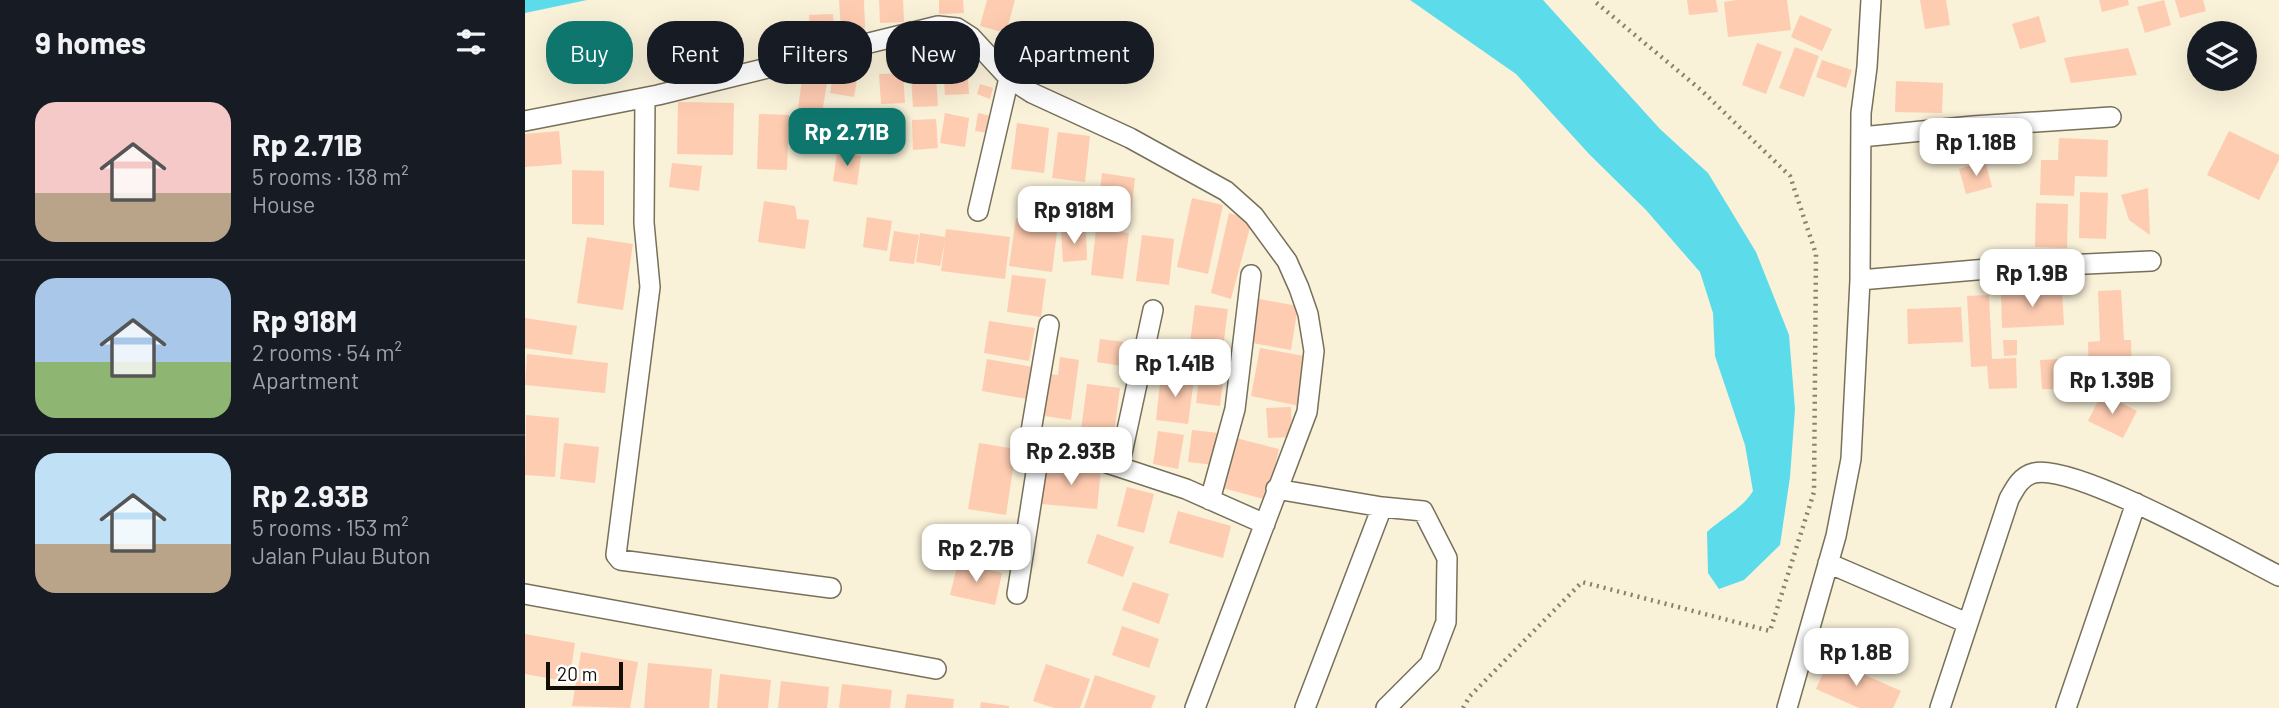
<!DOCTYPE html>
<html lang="en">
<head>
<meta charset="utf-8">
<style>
	body { margin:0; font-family:Barlow,sans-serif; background:#242831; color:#f1f3f6; height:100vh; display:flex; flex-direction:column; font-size:26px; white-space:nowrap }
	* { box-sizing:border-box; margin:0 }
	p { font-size:23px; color:#9ea1a6 }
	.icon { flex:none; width:38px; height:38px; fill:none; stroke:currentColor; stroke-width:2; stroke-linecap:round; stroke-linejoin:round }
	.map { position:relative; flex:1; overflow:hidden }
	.sheet { display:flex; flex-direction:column; background:#171b24; width:525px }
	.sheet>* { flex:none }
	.top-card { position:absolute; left:21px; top:21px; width:665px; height:63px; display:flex; gap:14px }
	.fabs { position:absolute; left:1662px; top:21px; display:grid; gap:14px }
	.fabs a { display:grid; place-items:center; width:70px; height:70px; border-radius:50%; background:#171b24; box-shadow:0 7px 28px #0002; font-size:35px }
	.scale { position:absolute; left:21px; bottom:18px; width:77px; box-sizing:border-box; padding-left:7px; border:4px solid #110e06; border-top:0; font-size:19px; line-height:24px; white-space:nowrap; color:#110e06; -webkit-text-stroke:5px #fff; paint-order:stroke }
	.price { position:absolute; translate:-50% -60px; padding:0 16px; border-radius:14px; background:#fff; color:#222; font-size:23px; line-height:46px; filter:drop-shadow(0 2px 4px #0008) }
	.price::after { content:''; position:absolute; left:50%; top:42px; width:21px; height:16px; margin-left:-10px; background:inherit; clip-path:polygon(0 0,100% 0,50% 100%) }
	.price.active { background:#0f766e; color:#fff }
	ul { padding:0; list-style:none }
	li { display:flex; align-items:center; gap:21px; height:175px; padding:0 35px }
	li+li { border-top:2px solid #363941 }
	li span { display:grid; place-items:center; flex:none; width:196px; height:140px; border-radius:21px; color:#555 }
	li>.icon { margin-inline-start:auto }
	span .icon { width:84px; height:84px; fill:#fffc; stroke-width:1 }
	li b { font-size:30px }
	h2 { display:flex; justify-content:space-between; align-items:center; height:84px; padding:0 35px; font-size:30px }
	.pill { padding:0 24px; border-radius:28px; background:#171b24; box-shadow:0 7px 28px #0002; font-size:24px; line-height:63px }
	.pill.active { background:#0f766e; color:#fff }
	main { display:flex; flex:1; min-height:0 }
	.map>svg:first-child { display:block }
	.water { fill:#5cdbeb }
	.building { fill:#feccb1 }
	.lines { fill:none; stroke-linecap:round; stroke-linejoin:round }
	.street-casing { stroke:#77705a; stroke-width:22 }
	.path { stroke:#85806f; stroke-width:4.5; stroke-dasharray:2 5; stroke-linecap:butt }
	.street { stroke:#fff; stroke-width:19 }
</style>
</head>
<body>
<main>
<section class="sheet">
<h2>9 homes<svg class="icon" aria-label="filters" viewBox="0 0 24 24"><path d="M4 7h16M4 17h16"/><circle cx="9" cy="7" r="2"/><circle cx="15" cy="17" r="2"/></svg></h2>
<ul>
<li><span style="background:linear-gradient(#f6c9c9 65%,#b9a48a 0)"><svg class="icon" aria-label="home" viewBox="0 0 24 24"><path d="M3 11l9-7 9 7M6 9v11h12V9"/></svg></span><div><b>Rp 2.71B</b><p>5 rooms · 138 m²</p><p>House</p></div></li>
<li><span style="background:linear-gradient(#a9c7e8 60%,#8fb573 0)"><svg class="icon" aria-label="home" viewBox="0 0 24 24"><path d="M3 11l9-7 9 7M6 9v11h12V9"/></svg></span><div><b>Rp 918M</b><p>2 rooms · 54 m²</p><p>Apartment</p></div></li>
<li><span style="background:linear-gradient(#bfe0f5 65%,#b9a48a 0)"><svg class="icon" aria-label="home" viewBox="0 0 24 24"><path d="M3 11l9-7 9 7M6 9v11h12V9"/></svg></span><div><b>Rp 2.93B</b><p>5 rooms · 153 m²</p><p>Jalan Pulau Buton</p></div></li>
</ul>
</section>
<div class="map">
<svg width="1754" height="708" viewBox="0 0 1754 708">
	<rect width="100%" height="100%" fill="#f9f1d8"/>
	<path class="water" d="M 0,0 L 62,0 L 0,13 Z
		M 885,0 L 1018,0 L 1135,129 L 1183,173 L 1231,252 L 1264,335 L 1270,409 L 1265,477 L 1255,545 L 1219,580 L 1194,589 L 1183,573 L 1182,532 C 1198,517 1217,509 1228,491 L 1220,445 L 1190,356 L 1188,313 L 1175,272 L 1121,210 L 1065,155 L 991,74 Z"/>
	<path class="building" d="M 314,0 L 339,0 L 340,28 L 316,30 Z
		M 354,0 L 378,0 L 379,22 L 355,23 Z
		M 414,0 L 438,0 L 439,13 L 414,14 Z
		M 462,0 L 490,0 L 481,33 L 455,26 Z
		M 1162,0 L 1191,0 L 1193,12 L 1164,15 Z
		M 1212,0 L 1262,0 L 1266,30 L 1203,37 L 1199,2 Z
		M 1395,0 L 1421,0 L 1425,25 L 1400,29 Z
		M 1574,0 L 1603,0 L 1604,5 L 1577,12 Z
		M 1639,0 L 1646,25 L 1620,33 L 1612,7 Z
		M 1650,0 L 1678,0 L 1681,11 L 1655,18 Z
		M 308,14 L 310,44 L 286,45 L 284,15 Z
		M 1275,15 L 1307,29 L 1297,51 L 1266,37 Z
		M 1514,16 L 1521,42 L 1495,49 L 1487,24 Z
		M 279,21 L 281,52 L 257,53 L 255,23 Z
		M 418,42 L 431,60 L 362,67 L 360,48 Z
		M 1232,43 L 1257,52 L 1241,94 L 1217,85 Z
		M 1270,47 L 1294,56 L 1279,97 L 1254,88 Z
		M 1603,48 L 1612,75 L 1546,83 L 1539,58 Z
		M 1297,60 L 1327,70 L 1321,88 L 1291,77 Z
		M 310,64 L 334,67 L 329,97 L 305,93 Z
		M 442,64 L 444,94 L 420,95 L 418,65 Z
		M 378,73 L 380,103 L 356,104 L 354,74 Z
		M 411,76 L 413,106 L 388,107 L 386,77 Z
		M 277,79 L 302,83 L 297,113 L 273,109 Z
		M 1371,81 L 1418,83 L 1417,113 L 1370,112 Z
		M 455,84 L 468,88 L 465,99 L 452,94 Z
		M 153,102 L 209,103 L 208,155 L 152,154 Z
		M 312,108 L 336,112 L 331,142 L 307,138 Z
		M 356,113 L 380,117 L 376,146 L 352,142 Z
		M 420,113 L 444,118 L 440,147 L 415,143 Z
		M 453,113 L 467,116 L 464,133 L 450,131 Z
		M 234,114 L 264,115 L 262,170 L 232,169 Z
		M 283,117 L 307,121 L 302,150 L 278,146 Z
		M 411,119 L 413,148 L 388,150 L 387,120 Z
		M 492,123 L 524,128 L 519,173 L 486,169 Z
		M 34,131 L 37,164 L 0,167 L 0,134 Z
		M 1704,131 L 1754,155 L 1754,160 L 1734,200 L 1682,175 Z
		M 533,132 L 565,136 L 560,182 L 527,178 Z
		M 1534,138 L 1583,140 L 1582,177 L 1550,176 L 1549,196 L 1515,195 L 1516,160 L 1533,160 Z
		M 312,152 L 336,156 L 332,185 L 308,181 Z
		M 1460,161 L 1467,187 L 1441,194 L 1434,169 Z
		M 147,163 L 177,166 L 174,191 L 144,187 Z
		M 47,170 L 79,171 L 79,225 L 47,224 Z
		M 577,173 L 610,178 L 605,223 L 572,219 Z
		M 1623,188 L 1625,235 L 1604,220 L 1596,195 Z
		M 1555,192 L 1583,193 L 1581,239 L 1554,238 Z
		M 667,198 L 698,205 L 683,274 L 652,267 Z
		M 239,201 L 270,206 L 272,219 L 284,220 L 280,249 L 233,242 Z
		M 1511,203 L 1543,204 L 1542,248 L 1510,247 Z
		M 704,213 L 727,220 L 706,299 L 686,293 Z
		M 342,217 L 367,221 L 362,251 L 338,247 Z
		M 491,218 L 533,224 L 527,272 L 484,266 Z
		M 421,229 L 485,237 L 480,279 L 416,271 L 420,241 L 415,266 L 391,262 L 395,233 L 420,237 Z
		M 571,229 L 604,233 L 598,279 L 566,275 Z
		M 561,230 L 562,260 L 538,262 L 536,231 Z
		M 369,231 L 394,235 L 389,264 L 364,261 Z
		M 617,235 L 649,239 L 644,285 L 611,281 Z
		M 62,237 L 108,244 L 98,310 L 52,303 Z
		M 487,275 L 521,279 L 516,317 L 482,312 Z
		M 1596,290 L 1599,340 L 1606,340 L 1607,374 L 1564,376 L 1563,342 L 1575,341 L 1573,291 Z
		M 1537,291 L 1539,325 L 1477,328 L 1476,293 Z
		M 1464,295 L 1467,359 L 1491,358 L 1492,388 L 1464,389 L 1462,366 L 1446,367 L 1442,296 Z
		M 734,299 L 773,306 L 766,350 L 727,343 Z
		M 670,305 L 703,309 L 697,355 L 664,351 Z
		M 1436,307 L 1438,342 L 1383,344 L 1382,309 Z
		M 0,318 L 52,326 L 47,355 L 0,348 Z
		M 464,321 L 510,328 L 504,361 L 459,353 Z
		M 575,339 L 600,342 L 597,366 L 572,362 Z
		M 1478,340 L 1492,340 L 1492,355 L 1479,356 Z
		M 735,348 L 784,357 L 775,406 L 726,396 Z
		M 2,354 L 83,363 L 80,393 L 0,385 Z
		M 535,357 L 554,360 L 546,420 L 519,416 L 525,374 L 533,375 Z
		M 462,359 L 508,367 L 502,399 L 457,391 Z
		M 1537,359 L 1538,389 L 1517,389 L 1515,360 Z
		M 675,369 L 699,372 L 695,406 L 671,403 Z
		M 636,374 L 669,379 L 663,424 L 631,420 Z
		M 562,384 L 595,388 L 589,434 L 556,430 Z
		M 1577,393 L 1612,411 L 1598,438 L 1563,421 Z
		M 766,407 L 767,437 L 743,438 L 741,408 Z
		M 1,415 L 34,418 L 30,477 L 0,475 Z
		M 667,430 L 694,433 L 690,465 L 663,462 Z
		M 633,431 L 659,435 L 653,469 L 628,464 Z
		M 711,438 L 754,449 L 742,500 L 698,488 Z
		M 39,443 L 74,447 L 70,483 L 35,479 Z
		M 454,443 L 491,449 L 481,515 L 443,509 Z
		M 520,465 L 576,470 L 572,509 L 516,504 Z
		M 602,487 L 629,494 L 619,533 L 592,526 Z
		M 653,511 L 706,526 L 698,558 L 644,543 Z
		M 440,527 L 481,537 L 474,567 L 433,558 Z
		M 572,534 L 609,547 L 598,577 L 562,563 Z
		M 433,563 L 477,573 L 470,605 L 425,595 Z
		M 608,582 L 644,594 L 634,624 L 597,610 Z
		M 597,626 L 634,639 L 624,668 L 587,655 Z
		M 0,634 L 50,643 L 44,682 L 0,674 Z
		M 56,652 L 113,662 L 105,708 L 47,706 Z
		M 1304,659 L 1376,691 L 1368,708 L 1334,708 L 1291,689 Z
		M 123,663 L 187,669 L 184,708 L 119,708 Z
		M 521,664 L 565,679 L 555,708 L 529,708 L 508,701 Z
		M 195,674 L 246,680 L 243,708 L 192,708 Z
		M 570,675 L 631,696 L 626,708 L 559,708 Z
		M 256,681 L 304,687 L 302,708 L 253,708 Z
		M 317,684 L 367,690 L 365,708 L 314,708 Z
		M 382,694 L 429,699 L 428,708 L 380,708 Z
		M 456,702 L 484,706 L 484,708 L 455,708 Z"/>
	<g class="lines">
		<g class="street-casing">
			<path id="street" d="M 120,98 L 119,223 L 125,287 L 91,555 L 95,560 L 306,588
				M 0,121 L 133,95 L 413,26 L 432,28 L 446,37 L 484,78 L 507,93 L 605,138 L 701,191 L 729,216 L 762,261 L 774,288 L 783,314 L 789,351 L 782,412 L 670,708
				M 1336,137 L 1448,126 L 1586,117
				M 453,211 L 484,78
				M 1335,280 L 1474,268 L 1626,261
				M 524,325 L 505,437 L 515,447 L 576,461 L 661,489 L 740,524
				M 594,467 L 628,310
				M 751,489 L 857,507 L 898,511 L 922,558 L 921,622 L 905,664 L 861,708
				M 685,500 L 710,409 L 726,275
				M 1303,563 L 1442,623
				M 0,594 L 411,669
				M 492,594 L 515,447
				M 780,708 L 857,507
				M 1262,708 L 1311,536 L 1326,459 L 1335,280 L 1336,113 L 1342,67 L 1346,0
				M 1415,708 L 1484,499 C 1490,488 1496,476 1509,473 C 1549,463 1711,554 1754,576
				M 1541,708 L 1611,503"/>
		</g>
		<path class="path" d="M 938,708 L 945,696 L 1057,582 L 1245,631 L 1289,492 L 1291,254 L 1265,176 L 1176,90 L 1068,0"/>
		<use href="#street" class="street"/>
	</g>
</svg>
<div class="fabs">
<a><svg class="icon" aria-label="layers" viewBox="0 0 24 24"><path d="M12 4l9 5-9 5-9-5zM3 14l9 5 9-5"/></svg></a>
</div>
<div class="scale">20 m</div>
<b class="price active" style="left:322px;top:168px">Rp 2.71B</b>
<b class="price" style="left:1451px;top:178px">Rp 1.18B</b>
<b class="price" style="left:549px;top:246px">Rp 918M</b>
<b class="price" style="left:1507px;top:309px">Rp 1.9B</b>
<b class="price" style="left:650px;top:399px">Rp 1.41B</b>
<b class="price" style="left:1587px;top:416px">Rp 1.39B</b>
<b class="price" style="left:546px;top:487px">Rp 2.93B</b>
<b class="price" style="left:451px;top:584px">Rp 2.7B</b>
<b class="price" style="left:1331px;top:688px">Rp 1.8B</b>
<div class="top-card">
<a class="pill active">Buy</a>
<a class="pill">Rent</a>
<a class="pill">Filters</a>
<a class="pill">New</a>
<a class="pill">Apartment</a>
</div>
</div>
</main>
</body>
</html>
